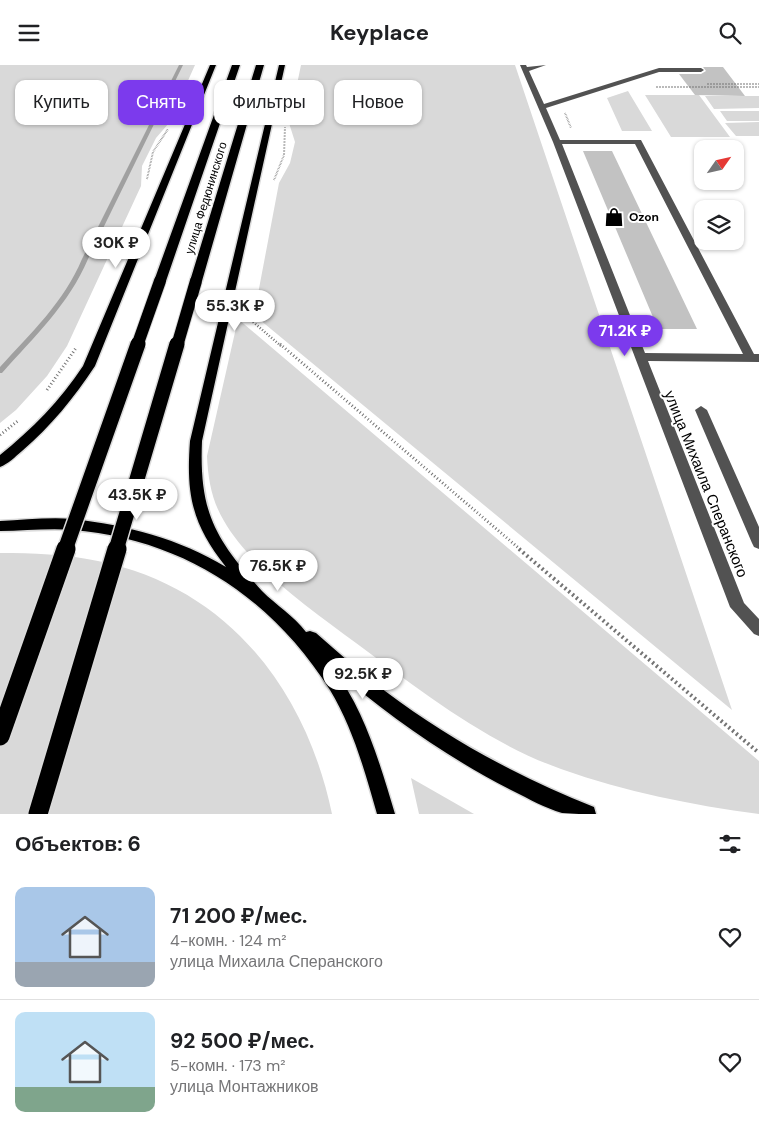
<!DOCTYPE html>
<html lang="ru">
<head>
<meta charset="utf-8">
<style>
	body { margin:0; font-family:"DM Sans",sans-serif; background:#f6f6f6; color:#202124; height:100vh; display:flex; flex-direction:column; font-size:19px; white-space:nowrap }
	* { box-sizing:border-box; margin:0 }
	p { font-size:16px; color:#757577 }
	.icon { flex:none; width:28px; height:28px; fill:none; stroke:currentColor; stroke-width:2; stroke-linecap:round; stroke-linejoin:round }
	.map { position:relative; height:749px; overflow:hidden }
	.side { display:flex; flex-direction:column; background:#fff; flex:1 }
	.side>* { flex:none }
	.top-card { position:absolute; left:15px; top:15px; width:500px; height:45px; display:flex; gap:10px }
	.needle { width:32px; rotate:56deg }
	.fabs { position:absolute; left:694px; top:75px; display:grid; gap:10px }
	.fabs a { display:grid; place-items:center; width:50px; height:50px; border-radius:10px; background:#fff; box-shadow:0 1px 4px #0004; font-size:25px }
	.price { position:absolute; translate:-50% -42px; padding:0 11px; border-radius:18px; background:#fff; color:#222; font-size:16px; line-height:32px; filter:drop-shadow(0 1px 2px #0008) }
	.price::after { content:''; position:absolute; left:50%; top:30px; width:15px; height:11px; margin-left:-8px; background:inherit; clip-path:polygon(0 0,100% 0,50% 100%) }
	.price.active { background:#7c3aed; color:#fff }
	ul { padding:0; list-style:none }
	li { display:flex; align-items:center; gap:15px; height:125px; padding:0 15px }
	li+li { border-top:1px solid #e0e0e0 }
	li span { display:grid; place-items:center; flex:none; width:140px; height:100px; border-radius:10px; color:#555 }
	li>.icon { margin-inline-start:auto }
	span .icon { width:60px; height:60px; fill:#fffc; stroke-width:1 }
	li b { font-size:21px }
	h2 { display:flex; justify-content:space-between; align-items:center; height:60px; padding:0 15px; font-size:21px }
	.pill { padding:0 18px; border-radius:10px; background:#fff; box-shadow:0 1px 4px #0004; font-size:18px; line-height:45px }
	.pill.active { background:#7c3aed; color:#fff }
	header { display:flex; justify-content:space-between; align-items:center; height:65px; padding:0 15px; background:#fff; font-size:22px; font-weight:700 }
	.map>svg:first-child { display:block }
	.green { fill:#d9d9d9 }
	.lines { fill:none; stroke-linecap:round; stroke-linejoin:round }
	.stream { fill:#a0a0a0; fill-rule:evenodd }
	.building { fill:#c2c2c2 }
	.major-casing { stroke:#dbdbdb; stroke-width:3 }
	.highway-casing { stroke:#dbdbdb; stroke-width:3 }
	.path-far3 { stroke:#747474; stroke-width:2; stroke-dasharray:0.5 1; stroke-linecap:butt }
	.path-far2 { stroke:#747474; stroke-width:2.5; stroke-dasharray:1 2; stroke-linecap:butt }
	.path-far1 { stroke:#747474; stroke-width:3; stroke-dasharray:1 2.5; stroke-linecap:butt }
	.path { stroke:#747474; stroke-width:4; stroke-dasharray:2 3; stroke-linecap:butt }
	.minor { fill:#525252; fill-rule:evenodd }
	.major { fill:#000; fill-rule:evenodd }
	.highway { fill:#000; fill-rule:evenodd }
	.highway-bridge-far2-casing { stroke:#dbdbdb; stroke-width:14; stroke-linecap:butt }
	.highway-bridge-far1-casing { stroke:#dbdbdb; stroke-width:18; stroke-linecap:butt }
	.highway-bridge-casing { stroke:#dbdbdb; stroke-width:22; stroke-linecap:butt }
	.highway-bridge-far2 { stroke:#000; stroke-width:12 }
	.highway-bridge-far1 { stroke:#000; stroke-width:15 }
	.highway-bridge { stroke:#000; stroke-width:19 }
	.labels { text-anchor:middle; stroke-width:4; stroke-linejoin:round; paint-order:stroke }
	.far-street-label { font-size:12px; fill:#000; stroke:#fff }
	.far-poi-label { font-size:12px; font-weight:bold; fill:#000; stroke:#fff; text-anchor:start }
	.street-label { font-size:15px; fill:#000; stroke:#fff }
</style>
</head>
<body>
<header><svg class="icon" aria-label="menu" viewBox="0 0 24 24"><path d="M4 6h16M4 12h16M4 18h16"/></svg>Keyplace<svg class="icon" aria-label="search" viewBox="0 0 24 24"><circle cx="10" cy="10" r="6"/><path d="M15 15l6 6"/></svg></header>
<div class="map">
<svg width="759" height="749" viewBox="0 0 759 749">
	<rect width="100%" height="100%" fill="#fff"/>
	<path class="green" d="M 0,0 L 195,0 L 169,58 L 156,73 L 142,101 L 141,121 L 67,281 L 47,311 L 16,345 L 0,358 Z
		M 301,0 L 515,0 L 732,645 L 254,250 L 279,118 L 290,98 L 295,77 L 289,58 Z
		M 628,26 L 652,66 L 622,66 L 607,33 Z
		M 645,30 L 699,30 L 730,72 L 671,72 Z
		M 705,31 L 759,31 L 759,43 L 714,44 Z
		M 720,46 L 759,46 L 759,56 L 727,56 Z
		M 759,57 L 759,71 L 736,71 L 725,58 Z
		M 238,254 L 759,696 L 759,749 C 691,740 626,727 561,704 C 485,677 420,625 356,578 C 313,546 251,503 224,456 C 212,436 208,415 207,391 Z
		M 0,488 C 33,488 65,489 98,496 C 227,522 306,624 332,749 L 0,749 Z
		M 411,713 L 474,749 L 419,749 Z"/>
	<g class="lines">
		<path class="stream" d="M 179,0 L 183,0 L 88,194 C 69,239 34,272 2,308 L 0,308 L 0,302 C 31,268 64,237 82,194 Z"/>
	</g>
	<path class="building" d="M 703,2 L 723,2 L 745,31 L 695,30 L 679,9 L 701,9 L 706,6 Z
		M 583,86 L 612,86 L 697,264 L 658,264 Z"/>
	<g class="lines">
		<g class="major-casing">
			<path id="major" d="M 210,0 L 216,0 L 95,301 C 74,333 51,361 22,386 C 15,392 8,399 0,402 L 0,390 C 32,364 60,336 83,301 Z
				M 279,0 L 285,0 L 202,376 C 199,447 215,474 262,526 C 276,540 294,551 306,567 L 310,566 L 316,568 C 339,588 361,608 385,626 C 450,675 519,712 594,742 L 596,749 C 586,749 572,749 562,748 C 545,743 529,734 513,726 C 448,693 388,651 333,603 C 365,646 380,699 395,749 L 377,749 C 365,707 353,663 330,625 C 271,532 183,474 72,465 C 49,463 24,466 0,466 L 0,456 C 24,455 49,452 73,454 C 126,460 180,474 226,502 C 192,459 186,430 190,376 Z"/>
		</g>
		<g class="highway-casing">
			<path id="highway" d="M 232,0 L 240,0 L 166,216 L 160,220 L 156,219 L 154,216 Z
				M 256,0 L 264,0 L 202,216 L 196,220 L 192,219 L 190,216 Z"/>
		</g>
		<path class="path-far3" d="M 707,19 L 759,19
			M 656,22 L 759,22
			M 565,48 L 571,63
			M 147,114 L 153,87 L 168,64
			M 274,115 L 284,90 L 285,62"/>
		<path class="path-far2" d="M 249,231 L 245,250 L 281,281"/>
		<path class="path-far1" d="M 280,279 L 521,485
			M 47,325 L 76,283
			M 0,370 L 19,355"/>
		<path class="path" d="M 519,484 L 759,688"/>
		<path class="minor" d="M 520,0 L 526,0 L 527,2 L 546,0 L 529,6 L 544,39 L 659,3 L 701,3 L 704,5 L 701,7 L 659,7 L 546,43 L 560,75 L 641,75 L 754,289 L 759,289 L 759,297 L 648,296 L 744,538 L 759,554 L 759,571 L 754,569 L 730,542 L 553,77 ZM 562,79 L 635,79 L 743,289 L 645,288 Z
			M 701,341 L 707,345 L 759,462 L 759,484 L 754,482 L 752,478 L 695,345 Z"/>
		<use href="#major" class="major"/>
		<use href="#highway" class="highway"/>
		<g class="highway-bridge-far2-casing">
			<path id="highway-bridge-far2" d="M 137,281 L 160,216
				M 177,281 L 196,216"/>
		</g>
		<g class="highway-bridge-far1-casing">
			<path id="highway-bridge-far1" d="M 65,485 L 138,279
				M 116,485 L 177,279"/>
		</g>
		<g class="highway-bridge-casing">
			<path id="highway-bridge" d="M 0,671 L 66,484
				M 38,749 L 117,484"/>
		</g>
		<use href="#highway-bridge-far2" class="highway-bridge-far2"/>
		<use href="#highway-bridge-far1" class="highway-bridge-far1"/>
		<use href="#highway-bridge" class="highway-bridge"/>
	</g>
	<defs>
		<g id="shop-bare" transform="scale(1.5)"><path d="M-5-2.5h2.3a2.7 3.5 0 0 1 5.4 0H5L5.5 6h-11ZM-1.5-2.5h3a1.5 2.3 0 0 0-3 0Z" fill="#000" stroke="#fff" stroke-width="2.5" paint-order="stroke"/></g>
	</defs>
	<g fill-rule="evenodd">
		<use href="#shop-bare" x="614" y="152"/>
	</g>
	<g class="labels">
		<g class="far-street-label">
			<text transform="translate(206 133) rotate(-73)" y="4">улица Федюнинского</text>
		</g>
		<g class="far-poi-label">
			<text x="629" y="156">Ozon</text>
		</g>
		<g class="street-label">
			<text transform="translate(706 419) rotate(68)" y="5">улица Михаила Сперанского</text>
		</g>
	</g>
</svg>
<div class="fabs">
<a><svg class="needle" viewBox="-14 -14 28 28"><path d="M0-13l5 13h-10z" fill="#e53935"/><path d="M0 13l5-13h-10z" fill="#757577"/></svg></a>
<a><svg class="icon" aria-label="layers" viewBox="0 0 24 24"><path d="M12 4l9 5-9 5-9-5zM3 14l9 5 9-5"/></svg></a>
</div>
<b class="price" style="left:116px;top:204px">30K ₽</b>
<b class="price" style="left:235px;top:267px">55.3K ₽</b>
<b class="price active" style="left:625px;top:292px">71.2K ₽</b>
<b class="price" style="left:137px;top:456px">43.5K ₽</b>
<b class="price" style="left:278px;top:527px">76.5K ₽</b>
<b class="price" style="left:363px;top:635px">92.5K ₽</b>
<div class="top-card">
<a class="pill">Купить</a>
<a class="pill active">Снять</a>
<a class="pill">Фильтры</a>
<a class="pill">Новое</a>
</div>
</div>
<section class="side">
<h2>Объектов: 6<svg class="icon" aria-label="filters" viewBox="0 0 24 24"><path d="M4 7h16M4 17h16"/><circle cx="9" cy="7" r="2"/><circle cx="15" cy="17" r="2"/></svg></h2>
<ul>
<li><span style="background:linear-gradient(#a9c7e8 75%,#9aa5b1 0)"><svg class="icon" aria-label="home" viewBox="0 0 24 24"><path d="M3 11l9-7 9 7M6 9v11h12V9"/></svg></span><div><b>71 200 ₽/мес.</b><p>4-комн. · 124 m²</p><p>улица Михаила Сперанского</p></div><svg class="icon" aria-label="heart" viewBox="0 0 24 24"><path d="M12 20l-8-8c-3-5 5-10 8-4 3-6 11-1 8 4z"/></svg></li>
<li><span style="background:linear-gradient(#bfe0f5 75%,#7fa58c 0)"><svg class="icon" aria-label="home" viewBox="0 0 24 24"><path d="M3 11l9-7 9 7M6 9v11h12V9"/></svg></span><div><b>92 500 ₽/мес.</b><p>5-комн. · 173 m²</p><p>улица Монтажников</p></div><svg class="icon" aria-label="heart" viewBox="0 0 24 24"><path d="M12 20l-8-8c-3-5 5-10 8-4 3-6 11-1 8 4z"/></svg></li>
</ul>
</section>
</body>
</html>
